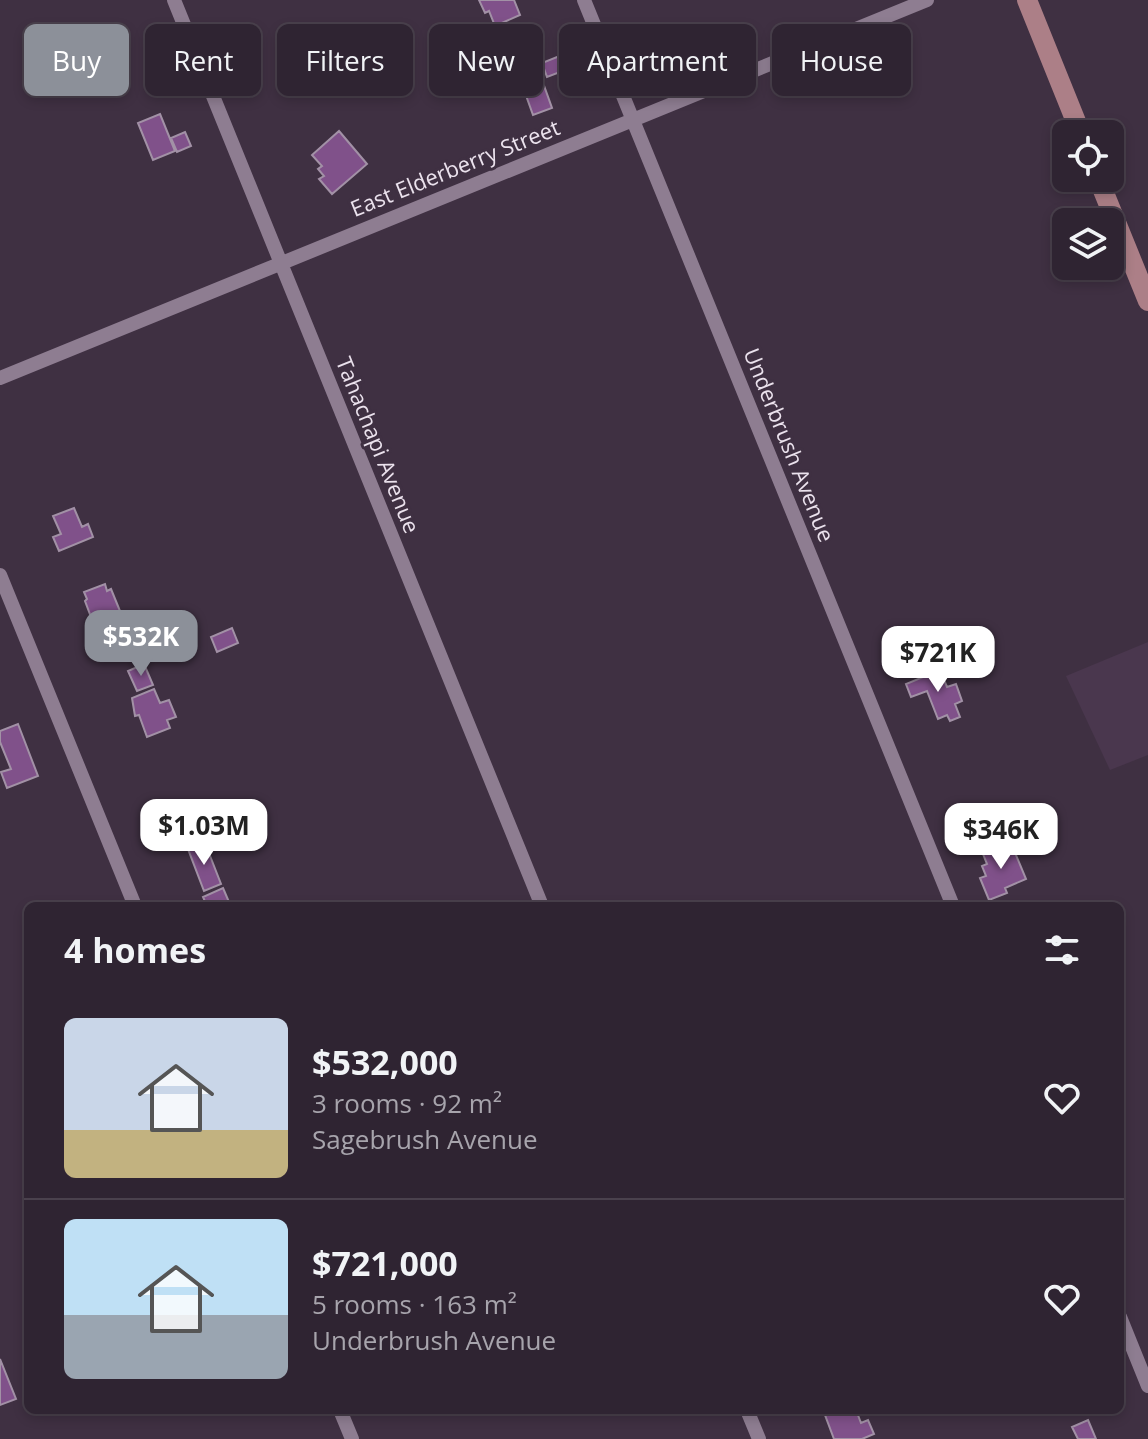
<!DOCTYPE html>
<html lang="en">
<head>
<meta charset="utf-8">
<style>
	body { margin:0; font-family:"Open Sans",sans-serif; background:#3b303e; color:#f1f3f6; height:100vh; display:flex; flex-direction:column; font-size:30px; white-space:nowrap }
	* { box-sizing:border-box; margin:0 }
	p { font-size:26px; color:#a7a4ac }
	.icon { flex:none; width:44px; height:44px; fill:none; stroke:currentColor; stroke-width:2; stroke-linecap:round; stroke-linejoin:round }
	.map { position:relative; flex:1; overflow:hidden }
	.side { position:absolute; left:24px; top:902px; width:1100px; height:512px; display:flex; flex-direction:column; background:#2f2432; border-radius:12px; box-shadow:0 4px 12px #0003,0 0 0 2px #4a414d }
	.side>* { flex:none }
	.guide { position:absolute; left:24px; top:24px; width:1100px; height:72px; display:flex; gap:16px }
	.tools { position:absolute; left:1052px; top:120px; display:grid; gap:16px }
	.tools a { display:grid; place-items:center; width:72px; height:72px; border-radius:12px; background:#2f2432; box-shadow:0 4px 12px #0003,0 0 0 2px #4a414d; font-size:40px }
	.price { position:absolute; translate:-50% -68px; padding:0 18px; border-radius:16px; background:#fff; color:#222; font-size:26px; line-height:52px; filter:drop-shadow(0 2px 4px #0008) }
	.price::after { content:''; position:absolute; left:50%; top:48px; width:24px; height:18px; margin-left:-12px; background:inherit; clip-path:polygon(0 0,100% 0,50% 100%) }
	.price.selected { background:#8c9099; color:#fff }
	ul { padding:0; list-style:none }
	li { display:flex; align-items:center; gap:24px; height:200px; padding:0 40px }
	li+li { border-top:2px solid #4a414d }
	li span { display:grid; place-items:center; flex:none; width:224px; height:160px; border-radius:12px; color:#555 }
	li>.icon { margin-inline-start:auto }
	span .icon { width:96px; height:96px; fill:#fffc; stroke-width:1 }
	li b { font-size:34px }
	h2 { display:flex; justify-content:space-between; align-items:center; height:96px; padding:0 40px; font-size:34px }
	.chip { padding:0 28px; border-radius:12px; background:#2f2432; box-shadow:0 4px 12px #0003,0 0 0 2px #4a414d; font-size:28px; line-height:72px }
	.chip.selected { background:#8c9099; color:#fff }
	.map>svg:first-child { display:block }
	.built { fill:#4a374e }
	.building { fill:#80518a; stroke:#a291a6; stroke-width:2 }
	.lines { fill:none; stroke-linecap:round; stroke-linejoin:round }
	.street { stroke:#8e7d91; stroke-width:14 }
	.secondary { stroke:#ac7f87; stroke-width:20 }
	.labels { text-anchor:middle; stroke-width:6; stroke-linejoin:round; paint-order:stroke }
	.street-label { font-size:22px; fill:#ebe2ed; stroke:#3f3042 }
</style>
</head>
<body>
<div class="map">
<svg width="1148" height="1439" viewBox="0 0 1148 1439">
	<rect width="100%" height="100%" fill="#3f3042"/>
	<path class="built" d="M 1148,642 L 1148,755 L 1110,770 L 1066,676 Z"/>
	<path class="building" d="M 479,0 L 514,0 L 520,15 L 495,26 L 489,11 L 485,13 Z
		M 92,25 L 97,38 L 84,44 L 78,30 Z
		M 510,25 L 515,35 L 493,44 L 489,34 Z
		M 99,43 L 115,85 L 98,91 L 82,50 Z
		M 562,55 L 568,69 L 547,77 L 542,63 Z
		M 537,66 L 552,108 L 533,115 L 518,73 Z
		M 160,114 L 175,151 L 153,160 L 138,123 Z
		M 339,131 L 367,164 L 332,194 L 319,179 L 324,176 L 318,169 L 322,166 L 312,155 Z
		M 185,132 L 191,146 L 177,152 L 171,138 Z
		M 74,508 L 82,527 L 88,524 L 93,537 L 59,551 L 53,537 L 61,534 L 53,516 Z
		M 105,584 L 107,591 L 111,589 L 122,616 L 125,614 L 129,624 L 120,628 L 125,640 L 107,647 L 94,616 L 91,617 L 85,601 L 87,599 L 84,592 Z
		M 232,628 L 238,643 L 217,652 L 211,637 Z
		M 177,640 L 182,652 L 166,659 L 161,647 Z
		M 144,664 L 153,685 L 137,691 L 128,671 Z
		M 940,670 L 947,687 L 956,684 L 962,701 L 955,704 L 960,717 L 950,721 L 947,715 L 938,719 L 927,691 L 911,697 L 906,684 Z
		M 154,689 L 160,703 L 169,700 L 176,717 L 167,720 L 170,728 L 147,737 L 139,715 L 135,716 L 132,698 Z
		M 18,724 L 38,776 L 7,788 L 1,772 L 11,769 L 0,742 L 0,731 Z
		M 205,843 L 221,884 L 204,891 L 188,849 Z
		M 1011,843 L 1026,879 L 1005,888 L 1007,893 L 989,900 L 980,878 L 986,876 L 982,866 L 987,864 L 983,854 Z
		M 223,888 L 229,902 L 220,906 L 207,906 L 203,897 Z
		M 0,1359 L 16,1399 L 0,1405 Z
		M 838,1410 L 856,1410 L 861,1423 L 868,1420 L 874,1434 L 862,1439 L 834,1439 L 825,1415 Z
		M 1088,1420 L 1096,1439 L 1078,1439 L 1072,1427 Z"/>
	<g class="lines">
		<path class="street" d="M 174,0 L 542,906
			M 584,0 L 953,906
			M 0,378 L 927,0
			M 0,575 L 135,906
			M 1120,1317 L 1148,1386
			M 340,1410 L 352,1439
			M 747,1410 L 759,1439"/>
		<path class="secondary" d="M 1027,0 L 1081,134
			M 1098,178 L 1148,301"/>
	</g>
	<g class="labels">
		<g class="street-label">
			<text transform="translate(455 168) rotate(-22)" y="8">East Elderberry Street</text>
			<text transform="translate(378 445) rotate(68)" y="8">Tahachapi Avenue</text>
			<text transform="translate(789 445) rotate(68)" y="8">Underbrush Avenue</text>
		</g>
	</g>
</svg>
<div class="tools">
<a><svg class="icon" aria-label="locate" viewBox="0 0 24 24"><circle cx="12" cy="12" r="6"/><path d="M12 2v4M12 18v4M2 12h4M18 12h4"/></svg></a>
<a><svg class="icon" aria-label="layers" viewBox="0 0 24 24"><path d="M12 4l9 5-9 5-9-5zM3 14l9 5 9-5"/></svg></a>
</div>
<b class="price selected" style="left:141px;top:678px">$532K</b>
<b class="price" style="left:938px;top:694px">$721K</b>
<b class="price" style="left:204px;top:867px">$1.03M</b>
<b class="price" style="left:1001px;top:871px">$346K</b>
<div class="guide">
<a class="chip selected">Buy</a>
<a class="chip">Rent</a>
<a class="chip">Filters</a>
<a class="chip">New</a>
<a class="chip">Apartment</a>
<a class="chip">House</a>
</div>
<section class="side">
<h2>4 homes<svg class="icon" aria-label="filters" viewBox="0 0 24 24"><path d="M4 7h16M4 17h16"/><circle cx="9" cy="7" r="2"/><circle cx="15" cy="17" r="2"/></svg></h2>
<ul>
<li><span style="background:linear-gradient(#c9d6e8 70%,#c2b280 0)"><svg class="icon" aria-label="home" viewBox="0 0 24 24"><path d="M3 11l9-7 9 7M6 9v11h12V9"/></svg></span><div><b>$532,000</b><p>3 rooms · 92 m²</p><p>Sagebrush Avenue</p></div><svg class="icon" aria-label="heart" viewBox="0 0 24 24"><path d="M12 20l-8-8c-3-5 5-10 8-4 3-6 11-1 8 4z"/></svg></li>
<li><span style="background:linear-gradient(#bfe0f5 60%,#9aa5b1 0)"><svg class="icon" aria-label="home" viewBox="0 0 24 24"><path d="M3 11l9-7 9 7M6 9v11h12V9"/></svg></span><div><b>$721,000</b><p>5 rooms · 163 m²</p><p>Underbrush Avenue</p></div><svg class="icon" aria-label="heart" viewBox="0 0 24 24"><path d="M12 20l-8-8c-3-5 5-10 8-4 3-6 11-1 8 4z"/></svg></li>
</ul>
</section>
</div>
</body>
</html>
